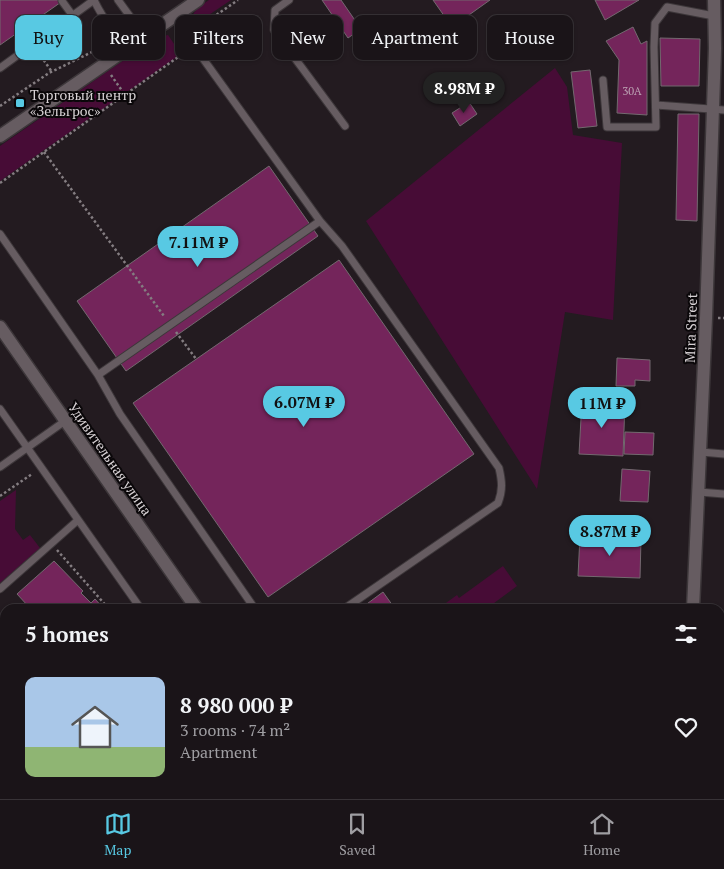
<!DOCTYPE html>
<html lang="en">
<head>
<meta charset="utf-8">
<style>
	body { margin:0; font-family:"PT Serif",serif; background:#272125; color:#f1f3f6; height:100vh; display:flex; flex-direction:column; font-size:19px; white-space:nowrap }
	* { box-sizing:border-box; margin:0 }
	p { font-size:16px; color:#9f9ea2 }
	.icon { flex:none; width:28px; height:28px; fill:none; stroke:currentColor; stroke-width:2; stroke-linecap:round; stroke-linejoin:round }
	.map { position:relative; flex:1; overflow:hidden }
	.details { position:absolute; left:0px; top:604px; width:725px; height:196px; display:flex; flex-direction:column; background:#1a1418; border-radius:15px 15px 0 0; box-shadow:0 1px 4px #0004,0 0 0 1px #383337 }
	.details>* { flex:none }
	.banner { position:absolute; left:15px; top:15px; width:695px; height:45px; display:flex; gap:10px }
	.price { position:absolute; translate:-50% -42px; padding:0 11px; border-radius:18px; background:#58c9e3; color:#111; font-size:16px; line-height:32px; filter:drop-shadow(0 1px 2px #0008) }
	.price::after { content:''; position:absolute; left:50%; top:30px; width:15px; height:11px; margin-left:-8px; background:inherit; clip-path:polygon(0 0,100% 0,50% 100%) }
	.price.selected { background:#222; color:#fff }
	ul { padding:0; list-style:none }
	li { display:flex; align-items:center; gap:15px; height:125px; padding:0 25px }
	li+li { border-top:1px solid #383337 }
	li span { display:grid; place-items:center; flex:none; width:140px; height:100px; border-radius:10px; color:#555 }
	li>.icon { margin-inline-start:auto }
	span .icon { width:60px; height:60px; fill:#fffc; stroke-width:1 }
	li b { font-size:21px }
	h2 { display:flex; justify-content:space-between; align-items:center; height:60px; padding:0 25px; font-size:21px }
	.chip { padding:0 18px; border-radius:10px; background:#1a1418; box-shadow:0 1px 4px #0004,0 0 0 1px #383337; font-size:18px; line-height:45px }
	.chip.selected { background:#58c9e3; color:#111 }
	.dock { display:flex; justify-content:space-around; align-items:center; height:70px; border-top:1px solid #383337; background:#1a1418; font-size:14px; color:#9f9ea2 }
	.dock a { display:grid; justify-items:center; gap:2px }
	.dock .selected { color:#58c9e3 }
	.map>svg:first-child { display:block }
	.green { fill:#470c36 }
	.building { fill:#74255b; stroke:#73696f }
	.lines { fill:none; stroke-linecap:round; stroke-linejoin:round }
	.lane-casing { stroke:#3d373a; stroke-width:9 }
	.street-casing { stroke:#3d373a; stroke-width:15 }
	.secondary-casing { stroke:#3d373a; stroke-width:15 }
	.path { stroke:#847d81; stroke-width:2.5; stroke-dasharray:2.5 2.5; stroke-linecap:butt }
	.lane { stroke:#665c61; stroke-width:7 }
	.street { stroke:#665c61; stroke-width:12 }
	.secondary { stroke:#665c61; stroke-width:12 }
	.poi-dot { fill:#58c9e3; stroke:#0a0709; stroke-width:2 }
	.labels { text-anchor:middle; stroke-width:4; stroke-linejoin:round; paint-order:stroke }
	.number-label { font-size:11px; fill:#bea6b6 }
	.poi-label { font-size:14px; fill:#d7d1d4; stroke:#0a0709; text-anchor:start }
	.street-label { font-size:14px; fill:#d7d1d4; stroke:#0a0709 }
</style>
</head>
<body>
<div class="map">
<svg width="724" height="799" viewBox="0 0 724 799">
	<rect width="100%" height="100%" fill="#231b20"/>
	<path class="green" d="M 209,0 L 231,0 L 191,27 C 189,13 199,7 209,0 Z
		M 168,35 L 181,54 L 0,181 L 0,146 L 157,37 Z
		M 555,68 L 567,87 L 573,135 L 622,143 L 613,320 L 565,312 L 537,489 L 366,221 Z
		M 16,490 L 15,529 L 23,540 L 30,535 L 40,548 L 0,583 L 0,501 Z
		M 503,566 L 517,586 L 486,609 L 439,608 L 457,595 L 459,598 Z"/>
	<path class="building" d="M 0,0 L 64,0 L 0,45 Z
		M 322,0 L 341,0 L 361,29 L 348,38 Z
		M 433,0 L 490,0 L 452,27 Z
		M 595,0 L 639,0 L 605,20 Z
		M 633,27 L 641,44 L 647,41 L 647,115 L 617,113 L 619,60 L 606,41 Z
		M 660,38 L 700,39 L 699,86 L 661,86 Z
		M 590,70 L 597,126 L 578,128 L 571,72 Z
		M 469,102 L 477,114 L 460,126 L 452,113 Z
		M 678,114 L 699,114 L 697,221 L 676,220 Z
		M 269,166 L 318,236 L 126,371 L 77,301 Z
		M 339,260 L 474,454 L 268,597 L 133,403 Z
		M 617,358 L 650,360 L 650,381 L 635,380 L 635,386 L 616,386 Z
		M 582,401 L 625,403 L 623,456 L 579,454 Z
		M 625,432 L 654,433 L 653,455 L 624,454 Z
		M 622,469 L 650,471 L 648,502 L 620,501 Z
		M 580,536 L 641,539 L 640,578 L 578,576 Z
		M 54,561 L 83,591 L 81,593 L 91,603 L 95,599 L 104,609 L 25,609 L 28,606 L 17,594 Z
		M 383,592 L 393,606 L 390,609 L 360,609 Z
		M 5,626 L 5,693 L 0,698 L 0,631 Z
		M 0,738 L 5,743 L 5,754 L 0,758 Z
		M 209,795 L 252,795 L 254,799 L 212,799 Z"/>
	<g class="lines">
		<g class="lane-casing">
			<path id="lane" d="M 118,0 L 145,37
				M 289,0 L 275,10 L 274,30 L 345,126
				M 62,1 L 73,16
				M 175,17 L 204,60 L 320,221 L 342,246 L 499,468 C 502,481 503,490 498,503 L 344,609
				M 0,68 L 94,0 C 102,18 115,33 125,50
				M 603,80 L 607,127 L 656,127 L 654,47 L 655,23 L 667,7 L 714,16
				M 656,105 L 724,110
				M 0,234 L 98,375 L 120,414 L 255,609
				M 98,375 L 320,221
				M 0,409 L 141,609
				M 701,452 L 724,454
				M 0,467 L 65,421
				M 699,492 L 724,494
				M 0,589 L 78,520
				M 0,781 L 5,777
				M 100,795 L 103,799
				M 196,795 L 199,799
				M 273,795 L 275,799
				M 155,799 L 160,795
				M 395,799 L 401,795
				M 490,799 L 490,795
				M 516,799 L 684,797"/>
		</g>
		<g class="street-casing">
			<path id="street" d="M 0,327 L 197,609
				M 693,609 L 706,318 L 715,48 L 714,0
				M 328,795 L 331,799
				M 40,799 L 46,795
				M 684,799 L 684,795"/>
		</g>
		<g class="secondary-casing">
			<path id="secondary" d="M 0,136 L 198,0"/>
		</g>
		<path class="path" d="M 196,29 L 238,0
			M 38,52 L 52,72
			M 111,75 L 125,95
			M 0,106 L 49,73 L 94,51 L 97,55
			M 44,152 L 164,316
			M 0,183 L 181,55 L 185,49
			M 718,318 L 724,318
			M 176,332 L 196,359
			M 0,496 L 32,474
			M 57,550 L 109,609
			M 0,708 L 5,704
			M 0,723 L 5,729
			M 4,799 L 10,795"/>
		<use href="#lane" class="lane"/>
		<use href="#street" class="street"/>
		<use href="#secondary" class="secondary"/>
	</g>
	<rect class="poi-dot" x="15" y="98" width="10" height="10" rx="2.5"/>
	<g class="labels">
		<g class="number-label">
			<text x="632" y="95">30А</text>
		</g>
		<g class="poi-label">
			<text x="30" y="100">Торговый центр<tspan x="30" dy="16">«Зельгрос»</tspan></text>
		</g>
		<g class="street-label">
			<text transform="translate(691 328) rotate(-88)" y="5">Mira Street</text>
			<text transform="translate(110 459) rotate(55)" y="5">Удивительная улица</text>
		</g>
	</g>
</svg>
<b class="price selected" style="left:464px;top:114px">8.98M ₽</b>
<b class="price" style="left:198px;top:268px">7.11M ₽</b>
<b class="price" style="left:304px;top:428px">6.07M ₽</b>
<b class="price" style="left:602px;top:429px">11M ₽</b>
<b class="price" style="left:610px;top:557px">8.87M ₽</b>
<div class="banner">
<a class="chip selected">Buy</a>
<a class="chip">Rent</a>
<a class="chip">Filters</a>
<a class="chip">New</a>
<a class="chip">Apartment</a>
<a class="chip">House</a>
</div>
<section class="details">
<h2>5 homes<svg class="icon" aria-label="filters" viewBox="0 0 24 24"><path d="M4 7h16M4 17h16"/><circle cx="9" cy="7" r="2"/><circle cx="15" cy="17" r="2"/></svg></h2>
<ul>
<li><span style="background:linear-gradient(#a9c7e8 70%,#8fb573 0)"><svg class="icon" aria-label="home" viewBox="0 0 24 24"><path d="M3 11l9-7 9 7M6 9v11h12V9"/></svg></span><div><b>8 980 000 ₽</b><p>3 rooms · 74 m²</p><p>Apartment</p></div><svg class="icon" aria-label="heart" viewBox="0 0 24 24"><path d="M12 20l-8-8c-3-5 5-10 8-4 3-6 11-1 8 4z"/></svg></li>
</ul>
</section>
</div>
<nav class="dock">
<a class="selected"><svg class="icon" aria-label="map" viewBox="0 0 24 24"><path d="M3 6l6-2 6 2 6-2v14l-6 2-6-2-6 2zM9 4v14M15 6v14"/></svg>Map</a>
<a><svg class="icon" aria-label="saved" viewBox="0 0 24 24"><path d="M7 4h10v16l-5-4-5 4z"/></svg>Saved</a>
<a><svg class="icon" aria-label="home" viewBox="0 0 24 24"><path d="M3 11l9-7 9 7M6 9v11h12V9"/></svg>Home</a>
</nav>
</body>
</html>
